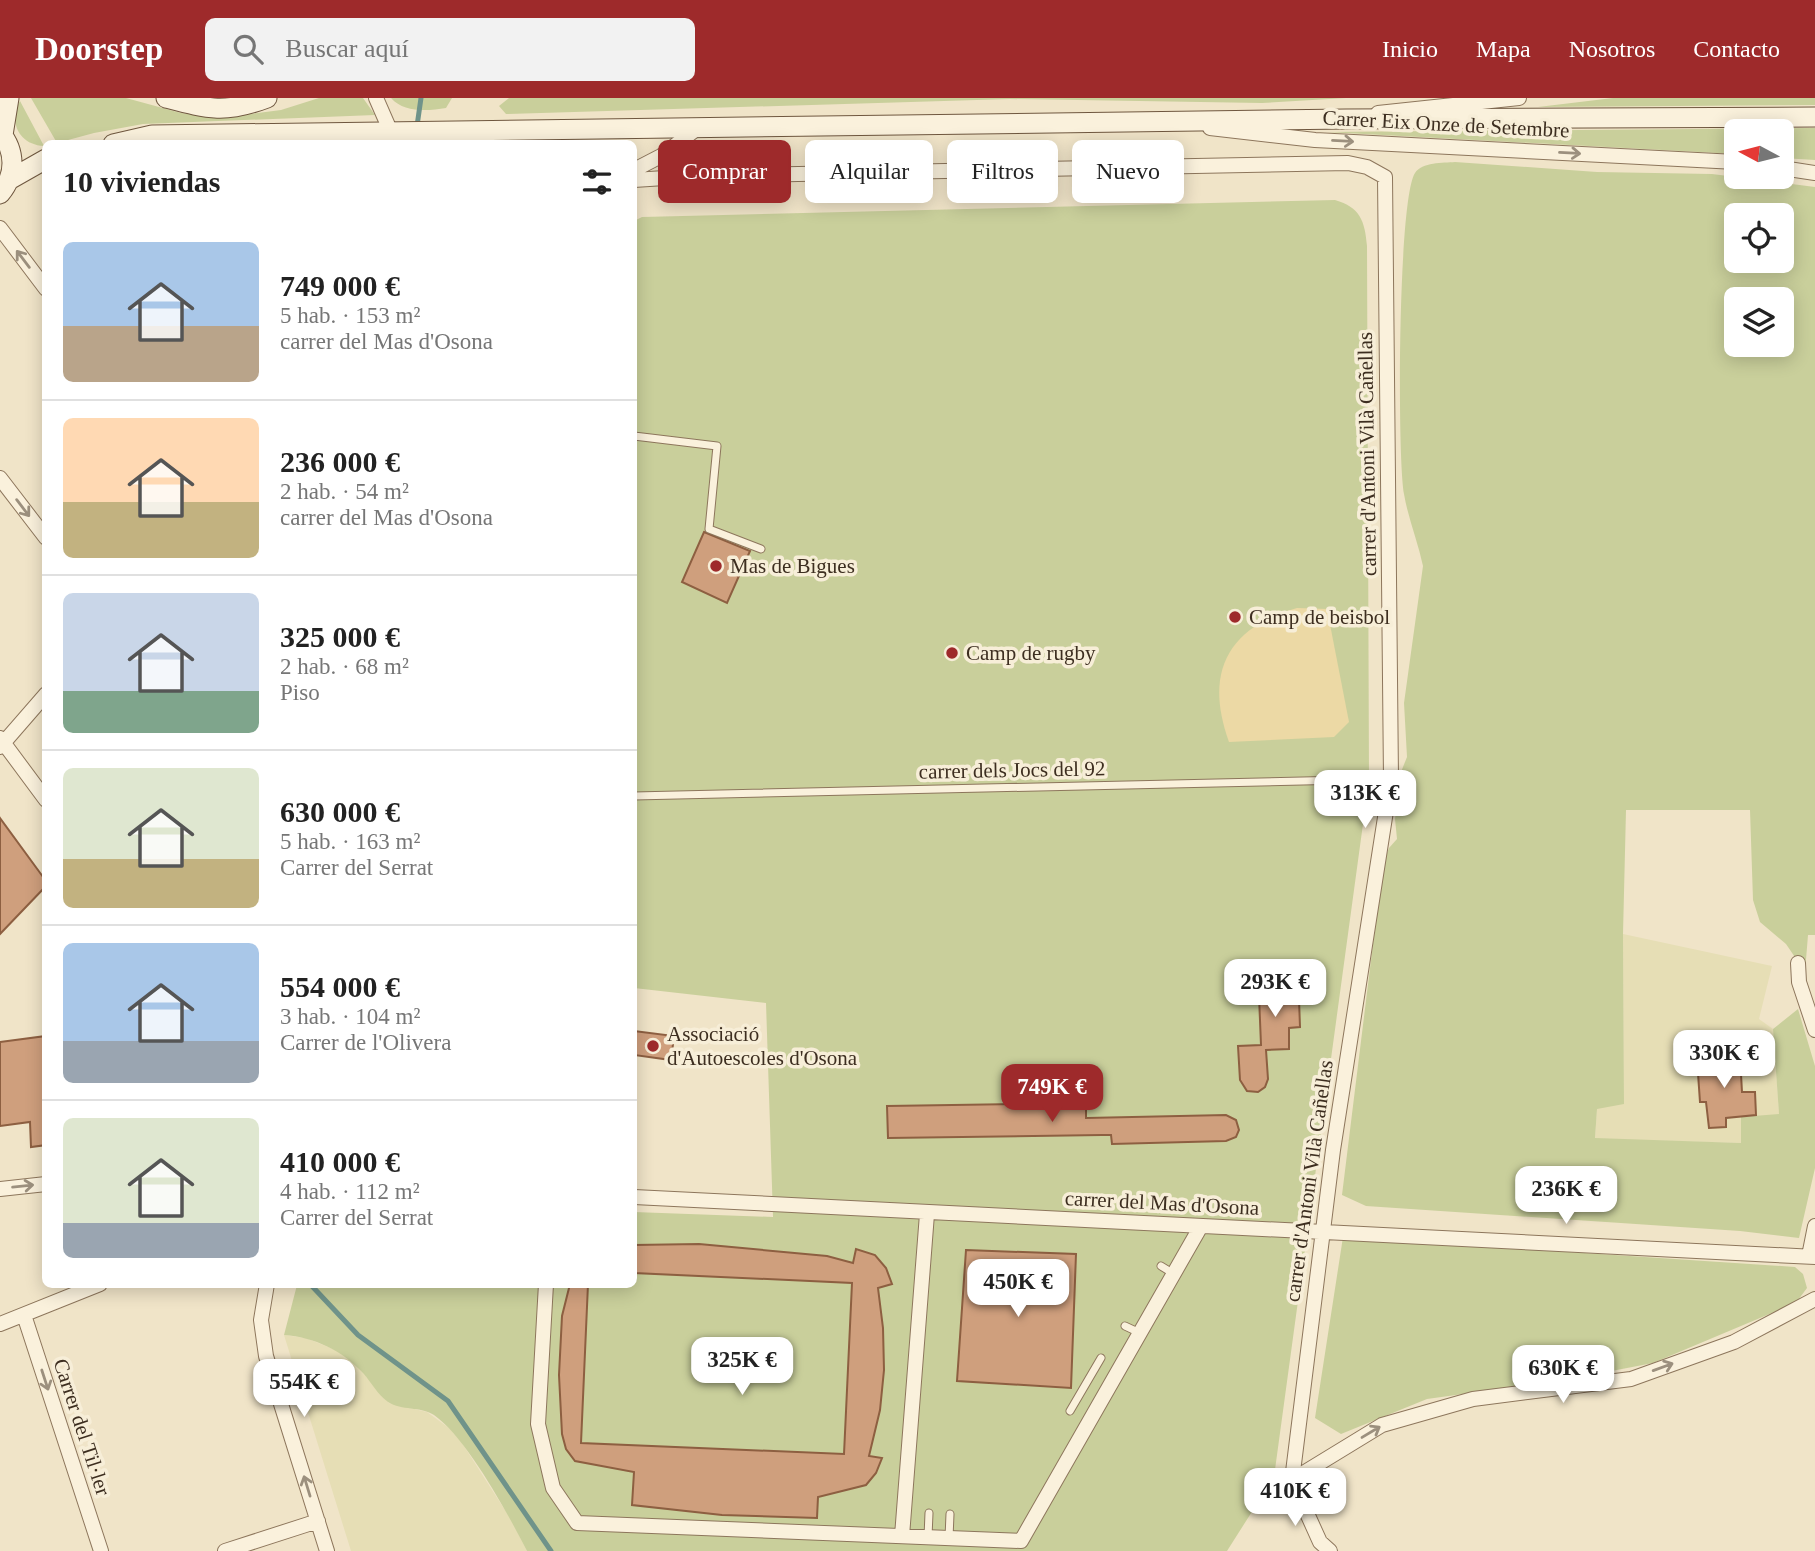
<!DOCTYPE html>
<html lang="es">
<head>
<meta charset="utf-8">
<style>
	body { margin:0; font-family:"Times New Roman",serif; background:#f2f2f2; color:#222; height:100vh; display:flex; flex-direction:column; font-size:26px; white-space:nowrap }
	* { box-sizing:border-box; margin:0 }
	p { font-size:23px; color:#767676 }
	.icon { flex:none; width:38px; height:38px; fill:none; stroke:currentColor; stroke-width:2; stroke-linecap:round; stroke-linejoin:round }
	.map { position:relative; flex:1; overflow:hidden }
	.drawer { position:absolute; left:42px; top:42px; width:595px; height:1148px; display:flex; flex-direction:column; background:#fff; border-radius:10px; box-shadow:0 4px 18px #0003 }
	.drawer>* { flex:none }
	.guide { position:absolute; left:658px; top:42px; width:665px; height:63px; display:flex; gap:14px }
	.needle { width:46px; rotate:277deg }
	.tools { position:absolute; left:1724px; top:21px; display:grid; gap:14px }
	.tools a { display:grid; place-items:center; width:70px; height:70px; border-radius:10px; background:#fff; box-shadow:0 4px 18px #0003; font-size:35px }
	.price { position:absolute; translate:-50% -60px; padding:0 16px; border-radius:14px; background:#fff; color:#222; font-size:23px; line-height:46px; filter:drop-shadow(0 2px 4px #0008) }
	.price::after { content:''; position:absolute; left:50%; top:42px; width:21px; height:16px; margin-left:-10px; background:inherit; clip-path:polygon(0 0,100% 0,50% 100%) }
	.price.active { background:#9e2a2b; color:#fff }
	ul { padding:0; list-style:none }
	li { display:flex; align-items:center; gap:21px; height:175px; padding:0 21px }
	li+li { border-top:2px solid #e0e0e0 }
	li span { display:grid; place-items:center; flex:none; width:196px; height:140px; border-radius:10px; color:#555 }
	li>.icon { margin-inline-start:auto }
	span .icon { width:84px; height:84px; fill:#fffc; stroke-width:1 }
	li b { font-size:30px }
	h2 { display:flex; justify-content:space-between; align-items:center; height:84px; padding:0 21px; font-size:30px }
	.tag { padding:0 24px; border-radius:10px; background:#fff; box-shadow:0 4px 18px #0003; font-size:24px; line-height:63px }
	.tag.active { background:#9e2a2b; color:#fff }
	header { display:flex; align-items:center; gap:42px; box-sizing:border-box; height:98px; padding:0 35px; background:#9e2a2b; color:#fff }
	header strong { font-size:33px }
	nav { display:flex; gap:38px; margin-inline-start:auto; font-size:24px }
	.search { width:490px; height:63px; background:#f2f2f2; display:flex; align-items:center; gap:18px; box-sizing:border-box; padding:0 24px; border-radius:10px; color:#767676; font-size:26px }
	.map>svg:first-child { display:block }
	.farmland { fill:#e6deb5 }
	.green { fill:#c9cf9b; fill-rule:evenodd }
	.sand { fill:#ecd9a5 }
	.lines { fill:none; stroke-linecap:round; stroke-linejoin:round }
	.stream { stroke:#6f938a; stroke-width:5 }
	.building { fill:#cf9f7d; stroke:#8d5f41; stroke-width:2 }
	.lane-casing { stroke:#8d765c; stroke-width:9 }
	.street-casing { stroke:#8d765c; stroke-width:16 }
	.secondary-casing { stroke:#6f573f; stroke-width:21 }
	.lane { stroke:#faf1dc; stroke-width:7 }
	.street { stroke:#faf1dc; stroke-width:14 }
	.secondary { stroke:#faf1dc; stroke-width:19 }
	.oneway { stroke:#9c907e }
	.poi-dot { fill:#9e2a2b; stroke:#f7eed8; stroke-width:2.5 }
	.labels { text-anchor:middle; stroke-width:7; stroke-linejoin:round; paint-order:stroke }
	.street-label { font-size:21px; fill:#3d2e20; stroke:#f7eed8 }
	.poi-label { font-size:21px; fill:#3d2e20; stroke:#f7eed8; text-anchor:start }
</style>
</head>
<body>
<header>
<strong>Doorstep</strong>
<div class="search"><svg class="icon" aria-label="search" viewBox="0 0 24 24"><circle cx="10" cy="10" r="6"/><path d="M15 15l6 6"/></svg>Buscar aquí</div>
<nav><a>Inicio</a><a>Mapa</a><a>Nosotros</a><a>Contacto</a></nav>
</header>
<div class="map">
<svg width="1815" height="1453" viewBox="0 0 1815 1453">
	<rect width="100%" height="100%" fill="#f0e4c8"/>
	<path class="farmland" d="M 1623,836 L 1772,868 L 1759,921 L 1773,931 L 1779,1016 L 1741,1045 L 1595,1041 L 1597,1010 L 1624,1005 Z
		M 284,1237 L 306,1240 L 338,1253 L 353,1263 L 389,1305 L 427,1314 L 449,1330 L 462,1345 L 512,1423 L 527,1453 L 351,1453 Z"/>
	<path class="green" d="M 31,0 L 126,0 L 181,15 L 218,20 L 281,12 L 319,0 L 363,0 L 375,17 L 143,26 L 94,35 L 57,45 Z
		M 391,0 L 452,0 L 446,10 C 428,13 404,15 391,0 Z
		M 509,0 L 1346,0 L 1262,5 L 1010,1 L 506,16 L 499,8 Z
		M 1613,0 L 1815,0 L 1815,7 L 1538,9 Z
		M 20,3 L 44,48 C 19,47 8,24 20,3 Z
		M 1815,30 L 1815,62 L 1782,60 L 1782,33 L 1736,33 L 1736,56 L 1327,34 Z
		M 1455,64 L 1597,74 L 1712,76 L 1815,89 L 1815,837 L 1808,837 L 1805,874 L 1786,846 L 1760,824 L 1753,802 L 1750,712 L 1626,712 L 1623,836 L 1624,1006 L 1597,1011 L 1595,1040 L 1741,1045 L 1741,1019 L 1779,1016 L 1773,931 L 1798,911 L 1815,968 L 1815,1070 L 1799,1140 L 1740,1133 L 1366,1108 L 1342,1097 L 1383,765 L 1389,750 L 1397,741 L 1395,721 L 1401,674 L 1407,659 L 1404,605 L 1423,468 C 1418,444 1408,420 1404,396 C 1397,355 1398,101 1415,75 C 1422,64 1443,65 1455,64 ZM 1736,117 L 1782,117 L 1782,163 L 1736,163 ZM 1736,201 L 1782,201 L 1782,247 L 1736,247 Z
		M 1335,102 C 1360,109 1365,123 1367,148 L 1369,682 L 1274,1379 L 1227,1453 L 527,1453 C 508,1416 467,1340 434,1317 C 420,1308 402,1313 388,1304 C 377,1296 372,1285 363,1275 C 343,1253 314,1239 284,1237 L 297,1187 L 634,1186 L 634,1114 L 773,1119 L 766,905 L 634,890 L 634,123 L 642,119 Z
		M 1343,1139 L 1795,1169 L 1803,1176 L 1807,1190 L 1798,1202 L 1779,1212 L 1653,1265 L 1570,1281 L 1427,1301 L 1341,1336 L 1315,1320 Z"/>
	<path class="sand" d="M 1297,510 L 1327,511 L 1349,624 L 1334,639 L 1229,644 C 1204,575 1227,530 1297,510 Z"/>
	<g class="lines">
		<path class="stream" d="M 417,28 L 421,0
			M 310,1186 L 358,1237 L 448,1303 L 551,1453"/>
	</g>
	<path class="building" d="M 704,434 L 750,453 L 727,505 L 682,484 Z
		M 0,720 L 46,783 L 46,788 L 0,836 Z
		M 1309,865 L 1311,901 L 1299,901 L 1300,929 L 1289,930 L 1289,951 L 1266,952 L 1268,981 L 1265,989 L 1258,994 L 1247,993 L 1240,982 L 1238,948 L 1261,947 L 1259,898 L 1264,897 L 1262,867 Z
		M 634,933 L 674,938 L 671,962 L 634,957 Z
		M 46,938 L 46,1047 L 31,1049 L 30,1024 L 0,1028 L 0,944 Z
		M 1740,958 L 1742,994 L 1755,994 L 1756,1017 L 1726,1020 L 1726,1029 L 1709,1030 L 1706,1004 L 1700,1004 L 1697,961 Z
		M 1086,1005 L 1086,1020 L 1226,1017 L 1236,1022 L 1239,1032 L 1236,1039 L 1226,1043 L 1112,1046 L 1111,1037 L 1102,1037 L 888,1040 L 887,1008 Z
		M 699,1146 L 827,1158 L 853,1165 L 856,1151 L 875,1157 L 886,1170 L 892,1186 L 878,1190 L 883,1230 L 884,1272 L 880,1312 L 869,1358 L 882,1360 L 876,1375 L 866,1387 L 818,1399 L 817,1420 L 722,1417 L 632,1407 L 634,1374 L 575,1363 L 566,1351 L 562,1336 L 559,1277 L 562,1218 L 570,1186 L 588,1186 L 581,1345 L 844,1356 L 852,1185 L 634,1175 L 634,1147 Z
		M 966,1152 L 1076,1156 L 1071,1290 L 957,1283 Z"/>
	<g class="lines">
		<g class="lane-casing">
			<path id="lane" d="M 634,338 L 717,348 L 709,431 L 761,451
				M 634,698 L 1390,681
				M 1161,1168 L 1174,1176
				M 1125,1228 L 1140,1235
				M 1070,1313 L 1101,1260
				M 928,1439 L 929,1415
				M 949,1440 L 950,1416"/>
		</g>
		<g class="street-casing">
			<path id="street" d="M 376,0 L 390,32
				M 1378,15 L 1519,0
				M 1210,30 L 1315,42 L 1736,64
				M 1782,70 L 1815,75
				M 634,72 L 661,58 L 699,29
				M 634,82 L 695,78 L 1348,65 L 1367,69 L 1385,79 L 1391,681 L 1333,1052 L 1292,1382
				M 0,130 L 46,191
				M 0,380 L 46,440
				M 0,640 L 46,702
				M 0,649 L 46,596
				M 1798,865 L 1799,884 L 1815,932
				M 0,1091 L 46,1086
				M 634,1099 L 1815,1159
				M 1809,1158 L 1815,1128
				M 267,1186 L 261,1222 L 266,1258 L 327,1453
				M 546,1186 L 538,1326 L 553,1390 L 577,1425 L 1021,1443 L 1201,1128
				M 24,1217 L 101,1453
				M 0,1226 L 100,1186
				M 1292,1382 L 1382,1327 L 1473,1301 L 1631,1281 L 1734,1244 L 1815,1201
				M 1292,1382 L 1320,1444 L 1330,1453
				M 902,1438 L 927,1116
				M 225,1453 L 318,1423"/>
		</g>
		<g class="secondary-casing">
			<path id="secondary" d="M 166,0 C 208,11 225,16 267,0
				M 0,34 C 16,53 16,77 0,96
				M 3,37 L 9,0
				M 113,46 L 152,37 L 1346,21 L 1815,19
				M 9,82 L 46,61"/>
		</g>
		<use href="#lane" class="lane"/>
		<use href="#street" class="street"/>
		<use href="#secondary" class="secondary"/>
	</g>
	<defs><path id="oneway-shaft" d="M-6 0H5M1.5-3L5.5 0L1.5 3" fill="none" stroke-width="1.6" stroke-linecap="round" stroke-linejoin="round" transform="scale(1.75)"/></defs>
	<g class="oneway">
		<use href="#oneway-shaft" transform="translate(1343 43) rotate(3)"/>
		<use href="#oneway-shaft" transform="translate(1570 55) rotate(3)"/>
		<use href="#oneway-shaft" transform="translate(23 161) rotate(-127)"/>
		<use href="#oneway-shaft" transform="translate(23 410) rotate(53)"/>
		<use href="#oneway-shaft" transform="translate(23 1088) rotate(-6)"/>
		<use href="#oneway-shaft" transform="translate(1663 1269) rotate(-20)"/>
		<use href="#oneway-shaft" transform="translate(45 1282) rotate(72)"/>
		<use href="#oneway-shaft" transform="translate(1371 1334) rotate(-31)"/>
		<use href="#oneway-shaft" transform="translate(307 1388) rotate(-107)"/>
	</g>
	<g class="poi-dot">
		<circle cx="716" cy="468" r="7"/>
		<circle cx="1235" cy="519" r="7"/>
		<circle cx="952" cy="555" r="7"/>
		<circle cx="653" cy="948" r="7"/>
	</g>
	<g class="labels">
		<g class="street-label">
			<text transform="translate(1446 26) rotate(3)" y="7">Carrer Eix Onze de Setembre</text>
			<text transform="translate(1367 356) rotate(-91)" y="7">carrer d'Antoni Vilà Cañellas</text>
			<text transform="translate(1012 672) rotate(-1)" y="7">carrer dels Jocs del 92</text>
			<text transform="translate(1309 1083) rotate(-82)" y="7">carrer d'Antoni Vilà Cañellas</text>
			<text transform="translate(1162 1105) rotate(3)" y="7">carrer del Mas d'Osona</text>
			<text transform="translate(82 1329) rotate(72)" y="7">Carrer del Til·ler</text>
		</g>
		<g class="poi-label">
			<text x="730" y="475">Mas de Bigues</text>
			<text x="1249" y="526">Camp de beisbol</text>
			<text x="966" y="562">Camp de rugby</text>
			<text x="667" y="943">Associació<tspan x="667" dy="24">d'Autoescoles d'Osona</tspan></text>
		</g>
	</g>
</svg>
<div class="tools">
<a><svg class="needle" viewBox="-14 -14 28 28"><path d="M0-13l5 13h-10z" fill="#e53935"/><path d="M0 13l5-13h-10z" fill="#767676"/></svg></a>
<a><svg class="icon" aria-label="locate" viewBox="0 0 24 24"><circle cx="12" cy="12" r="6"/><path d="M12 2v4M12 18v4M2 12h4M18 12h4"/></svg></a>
<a><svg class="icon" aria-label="layers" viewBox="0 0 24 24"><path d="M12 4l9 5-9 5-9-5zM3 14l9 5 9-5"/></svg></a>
</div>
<b class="price" style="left:1365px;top:732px">313K €</b>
<b class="price" style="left:1275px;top:921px">293K €</b>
<b class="price" style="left:1724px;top:992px">330K €</b>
<b class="price active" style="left:1052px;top:1026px">749K €</b>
<b class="price" style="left:1566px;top:1128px">236K €</b>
<b class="price" style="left:1018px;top:1221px">450K €</b>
<b class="price" style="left:742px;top:1299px">325K €</b>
<b class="price" style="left:1563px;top:1307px">630K €</b>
<b class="price" style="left:304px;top:1321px">554K €</b>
<b class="price" style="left:1295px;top:1430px">410K €</b>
<div class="guide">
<a class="tag active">Comprar</a>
<a class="tag">Alquilar</a>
<a class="tag">Filtros</a>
<a class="tag">Nuevo</a>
</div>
<section class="drawer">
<h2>10 viviendas<svg class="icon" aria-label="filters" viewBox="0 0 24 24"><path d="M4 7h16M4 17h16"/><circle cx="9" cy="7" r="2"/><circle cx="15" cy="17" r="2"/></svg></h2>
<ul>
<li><span style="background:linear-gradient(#a9c7e8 60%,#b9a48a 0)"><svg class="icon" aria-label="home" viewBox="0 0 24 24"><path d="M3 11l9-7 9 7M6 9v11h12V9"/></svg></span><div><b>749 000 €</b><p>5 hab. · 153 m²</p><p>carrer del Mas d'Osona</p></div></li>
<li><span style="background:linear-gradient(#ffd9b3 60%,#c2b280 0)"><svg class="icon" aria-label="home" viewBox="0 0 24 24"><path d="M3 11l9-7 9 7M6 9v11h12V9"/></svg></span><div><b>236 000 €</b><p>2 hab. · 54 m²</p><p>carrer del Mas d'Osona</p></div></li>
<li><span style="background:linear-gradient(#c9d6e8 70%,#7fa58c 0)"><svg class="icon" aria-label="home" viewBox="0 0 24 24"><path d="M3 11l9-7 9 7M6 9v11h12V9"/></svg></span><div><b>325 000 €</b><p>2 hab. · 68 m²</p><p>Piso</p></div></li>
<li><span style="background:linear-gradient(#dfe7d0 65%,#c2b280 0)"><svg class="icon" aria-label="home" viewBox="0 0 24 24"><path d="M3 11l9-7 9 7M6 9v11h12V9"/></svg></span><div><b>630 000 €</b><p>5 hab. · 163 m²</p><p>Carrer del Serrat</p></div></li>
<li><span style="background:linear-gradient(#a9c7e8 70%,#9aa5b1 0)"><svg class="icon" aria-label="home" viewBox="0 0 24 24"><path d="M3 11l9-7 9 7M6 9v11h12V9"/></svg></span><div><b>554 000 €</b><p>3 hab. · 104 m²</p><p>Carrer de l'Olivera</p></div></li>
<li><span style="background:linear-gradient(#dfe7d0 75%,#9aa5b1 0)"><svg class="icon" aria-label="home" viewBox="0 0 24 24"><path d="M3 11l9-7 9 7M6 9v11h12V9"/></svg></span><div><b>410 000 €</b><p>4 hab. · 112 m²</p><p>Carrer del Serrat</p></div></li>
</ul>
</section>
</div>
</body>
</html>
